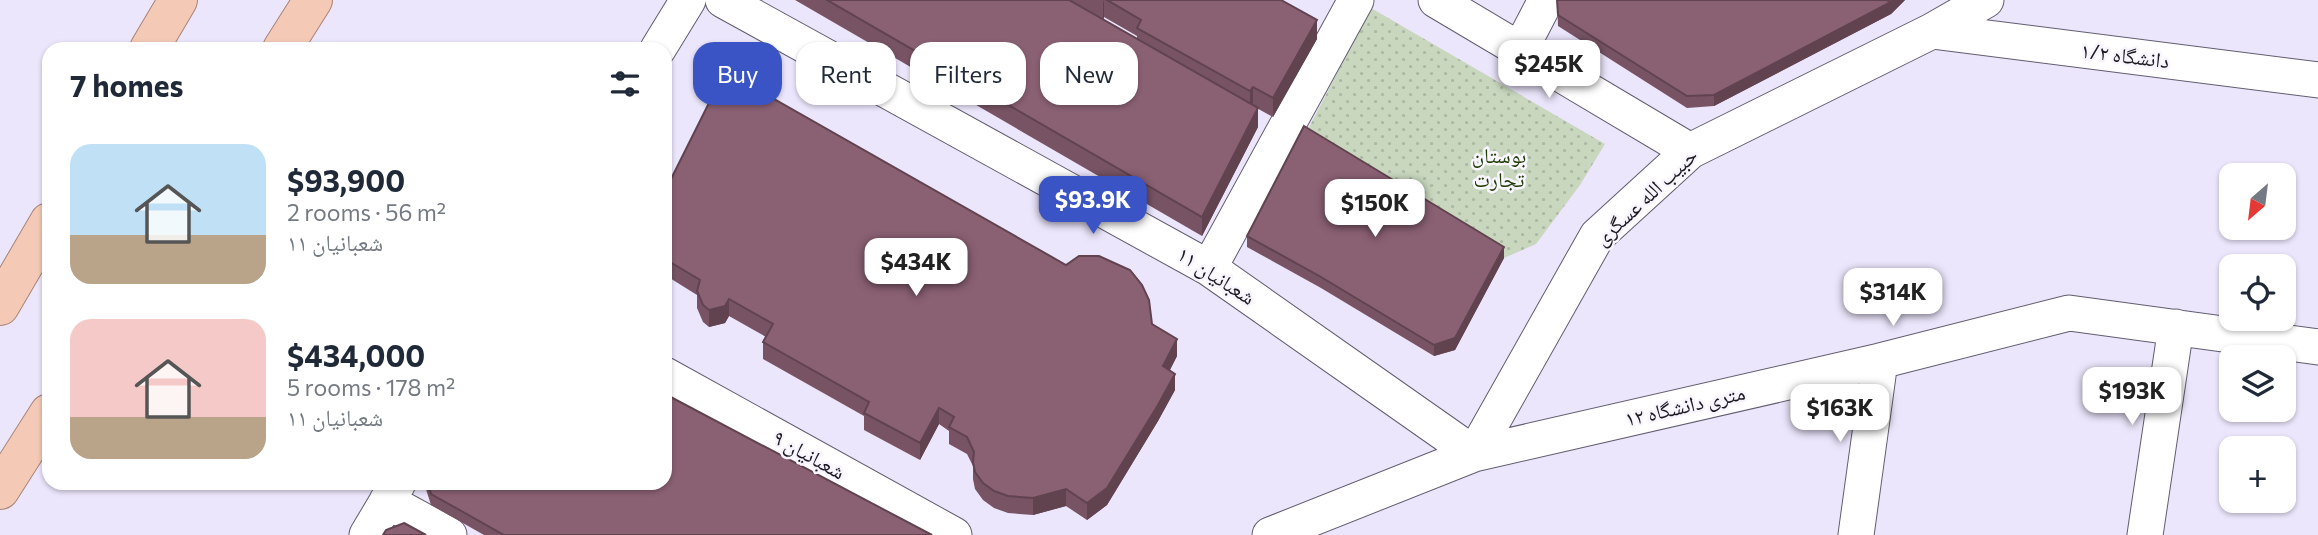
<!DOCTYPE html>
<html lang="en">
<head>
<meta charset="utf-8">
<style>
	body { margin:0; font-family:Commissioner,"Noto Naskh Arabic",sans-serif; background:#f6f6f7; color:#1f2937; height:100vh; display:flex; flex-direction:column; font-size:26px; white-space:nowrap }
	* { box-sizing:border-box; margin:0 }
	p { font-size:23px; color:#747a83 }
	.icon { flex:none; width:38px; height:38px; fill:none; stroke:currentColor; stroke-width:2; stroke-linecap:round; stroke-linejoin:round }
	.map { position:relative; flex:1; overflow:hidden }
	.details { position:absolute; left:42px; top:42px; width:630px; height:448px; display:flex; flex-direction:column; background:#fff; border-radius:21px; box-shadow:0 2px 5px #0004 }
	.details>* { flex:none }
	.guide { position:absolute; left:693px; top:42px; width:665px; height:63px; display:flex; gap:14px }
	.needle { width:46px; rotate:208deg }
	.fabs { position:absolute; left:2219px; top:163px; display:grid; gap:14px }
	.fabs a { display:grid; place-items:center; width:77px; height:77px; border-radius:14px; background:#fff; box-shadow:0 2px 5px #0004; font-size:35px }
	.price { position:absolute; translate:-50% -60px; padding:0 16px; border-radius:14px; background:#fff; color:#222; font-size:23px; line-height:46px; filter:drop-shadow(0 2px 4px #0008) }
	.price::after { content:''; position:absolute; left:50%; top:42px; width:21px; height:16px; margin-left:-10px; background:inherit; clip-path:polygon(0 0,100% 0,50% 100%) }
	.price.current { background:#3a54c6; color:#fff }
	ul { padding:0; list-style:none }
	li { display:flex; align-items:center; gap:21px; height:175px; padding:0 28px }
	li span { display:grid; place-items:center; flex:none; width:196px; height:140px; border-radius:21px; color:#555 }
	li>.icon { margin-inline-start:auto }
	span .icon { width:84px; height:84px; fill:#fffc; stroke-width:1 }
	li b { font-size:30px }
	h2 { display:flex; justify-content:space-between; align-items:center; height:84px; padding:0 28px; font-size:30px }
	.chip { padding:0 24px; border-radius:21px; background:#fff; box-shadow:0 2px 5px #0004; font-size:24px; line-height:63px }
	.chip.current { background:#3a54c6; color:#fff }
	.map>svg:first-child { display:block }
	.park { fill:url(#park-dots) }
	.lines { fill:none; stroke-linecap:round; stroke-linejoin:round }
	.minor-casing { stroke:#625c6f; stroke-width:37 }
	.trunk-casing { stroke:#a78476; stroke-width:40 }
	.minor { stroke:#fff; stroke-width:35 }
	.trunk { stroke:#f4cab6; stroke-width:38 }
	.wall { fill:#775363; fill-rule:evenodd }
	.shaded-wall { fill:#614350 }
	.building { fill:#8a6073; stroke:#614350; stroke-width:2 }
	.labels { text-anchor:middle; stroke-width:5; stroke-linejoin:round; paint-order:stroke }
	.street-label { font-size:21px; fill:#1b1920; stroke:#f8f5fe }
	.park-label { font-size:21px; fill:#1d3a00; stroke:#f8f5fe }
</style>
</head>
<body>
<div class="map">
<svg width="2318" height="535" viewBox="0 0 2318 535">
	<defs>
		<pattern id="park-dots" width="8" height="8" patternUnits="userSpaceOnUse" patternTransform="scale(1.75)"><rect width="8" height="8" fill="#c8d7be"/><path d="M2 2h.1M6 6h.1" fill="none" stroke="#abb8a3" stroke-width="1.8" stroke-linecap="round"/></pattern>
	</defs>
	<rect width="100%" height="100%" fill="#ece6fc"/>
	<path class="park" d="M 1371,8 L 1605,144 L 1580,185 L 1536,244 L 1504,258 L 1304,137 Z"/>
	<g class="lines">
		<g class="minor-casing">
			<path id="minor" d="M 723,0 L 1209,268 L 1474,454
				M 1436,0 L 1690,151
				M 1932,31 L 2318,80
				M 658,49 L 688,0
				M 1520,50 L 1546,0
				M 1209,268 L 1356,0
				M 665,375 L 954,535
				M 1474,454 L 1597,236 L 1690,151 L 1932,31 L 1986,0
				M 387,501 L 449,535
				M 367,535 L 398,483
				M 1270,535 L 1474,454 L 1880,361 L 2069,313 L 2318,347
				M 1856,535 L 1880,361
				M 2145,535 L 2176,327"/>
		</g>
		<g class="trunk-casing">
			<path id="trunk" d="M 149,49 L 178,0
				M 282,49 L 313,0
				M 0,306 L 49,222
				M 0,490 L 49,413"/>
		</g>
		<use href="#minor" class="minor"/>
		<use href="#trunk" class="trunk"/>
	</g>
	<path class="wall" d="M 795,0 L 1281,0 L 1317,39 L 1273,117 L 1253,106 L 1258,127 L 1202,236 ZM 1104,17 L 1137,36 L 1137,39 L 1103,20 Z
		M 1557,0 L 1905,0 L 1891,14 L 1714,106 L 1687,108 L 1558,26 Z
		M 665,191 L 1152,324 L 1177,356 L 1170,370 L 1175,390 L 1158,421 L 1107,505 L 1087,520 L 1066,506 L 1033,515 L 1008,513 L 994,508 L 983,500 L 975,489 L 973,479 L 973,466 L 967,454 L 949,444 L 949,431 L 939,424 L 920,460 L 864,430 L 864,416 L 763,359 L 763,342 L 766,337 L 729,316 L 725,323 L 709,327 L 703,322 L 697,308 L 697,295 L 665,275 Z
		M 1247,236 L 1504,258 L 1455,350 L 1434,356 L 1321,288 L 1247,247 Z
		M 424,483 L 665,483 L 932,535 L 484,535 L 431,505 Z"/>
	<path class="shaded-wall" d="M 1104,0 L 1104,17 L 1103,22 L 1103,3 Z
		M 1891,0 L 1905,0 L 1891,14 L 1714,106 L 1714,95 L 1891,2 Z
		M 1317,20 L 1317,39 L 1273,117 L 1273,98 Z
		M 1253,87 L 1253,105 L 1250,110 L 1250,91 Z
		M 1258,108 L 1258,127 L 1202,236 L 1202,217 Z
		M 1504,247 L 1504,258 L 1455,350 L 1434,356 L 1434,345 Z
		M 729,299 L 729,316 L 725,323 L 709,327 L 709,310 Z
		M 1177,339 L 1177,356 L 1163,383 L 1163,366 Z
		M 1175,374 L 1175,390 L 1158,421 L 1107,505 L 1087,520 L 1087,503 Z
		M 939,408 L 939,424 L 920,460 L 920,443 Z
		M 1066,489 L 1066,506 L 1033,515 L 1033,498 Z"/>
	<path class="building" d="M 827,0 L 1069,0 L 1258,108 L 1202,217 Z
		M 1107,0 L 1281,0 L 1317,20 L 1273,98 L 1253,87 L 1250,91 L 1137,28 L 1141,20 Z
		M 1557,0 L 1887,0 L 1891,2 L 1714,95 L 1687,96 L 1558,15 Z
		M 725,71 L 1066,265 L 1079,256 L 1099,256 L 1130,270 L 1142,285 L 1149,300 L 1152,324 L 1177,339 L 1163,366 L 1175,374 L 1158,405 L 1107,488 L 1087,503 L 1066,489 L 1033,498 L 1008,496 L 994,491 L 983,483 L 975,472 L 973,462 L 974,452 L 967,437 L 949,427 L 954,417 L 939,408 L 920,443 L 864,413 L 869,402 L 763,342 L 773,324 L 729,299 L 725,306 L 709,310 L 703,305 L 697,291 L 700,280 L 665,259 L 665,191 Z
		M 1304,126 L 1504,247 L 1455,338 L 1434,345 L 1321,277 L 1247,236 Z
		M 665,394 L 932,535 L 504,535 L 431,494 L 428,483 L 665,483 Z
		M 404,523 L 426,535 L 383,535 L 386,530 Z"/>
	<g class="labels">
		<g class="street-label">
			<text transform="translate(2125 56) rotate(7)" y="7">دانشگاه ۱/۲</text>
			<text transform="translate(1646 197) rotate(-43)" y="7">حبیب الله عسگری</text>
			<text transform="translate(1216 276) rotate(33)" y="7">شعبانیان ۱۱</text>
			<text transform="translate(1685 406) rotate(-13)" y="7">۱۲ متری دانشگاه</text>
			<text transform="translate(809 455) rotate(29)" y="7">شعبانیان ۹</text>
		</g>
		<g class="park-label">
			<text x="1499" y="163">بوستان<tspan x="1499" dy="24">تجارت</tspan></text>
		</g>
	</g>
</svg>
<div class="fabs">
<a><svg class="needle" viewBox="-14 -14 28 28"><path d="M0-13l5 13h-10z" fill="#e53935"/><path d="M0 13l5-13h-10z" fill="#747a83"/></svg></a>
<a><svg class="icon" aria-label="locate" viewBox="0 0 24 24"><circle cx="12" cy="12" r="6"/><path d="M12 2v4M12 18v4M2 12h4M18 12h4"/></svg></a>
<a><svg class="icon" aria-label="layers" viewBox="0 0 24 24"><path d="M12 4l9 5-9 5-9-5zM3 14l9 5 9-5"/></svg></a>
<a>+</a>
</div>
<b class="price" style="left:1549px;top:100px">$245K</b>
<b class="price current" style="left:1093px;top:236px">$93.9K</b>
<b class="price" style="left:1375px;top:239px">$150K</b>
<b class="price" style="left:916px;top:298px">$434K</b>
<b class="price" style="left:1893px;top:328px">$314K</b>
<b class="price" style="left:2132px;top:427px">$193K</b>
<b class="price" style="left:1840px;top:444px">$163K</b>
<div class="guide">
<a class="chip current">Buy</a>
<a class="chip">Rent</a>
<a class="chip">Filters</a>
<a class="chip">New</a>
</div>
<section class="details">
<h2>7 homes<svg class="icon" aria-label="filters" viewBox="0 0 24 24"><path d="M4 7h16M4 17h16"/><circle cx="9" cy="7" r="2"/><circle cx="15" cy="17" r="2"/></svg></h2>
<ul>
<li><span style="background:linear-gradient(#bfe0f5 65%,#b9a48a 0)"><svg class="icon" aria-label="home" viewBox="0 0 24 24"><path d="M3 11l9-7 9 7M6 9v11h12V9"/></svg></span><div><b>$93,900</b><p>2 rooms · 56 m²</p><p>شعبانیان ۱۱</p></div></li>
<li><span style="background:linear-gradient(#f6c9c9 70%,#b9a48a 0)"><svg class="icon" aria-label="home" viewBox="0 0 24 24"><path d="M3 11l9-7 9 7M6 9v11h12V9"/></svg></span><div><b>$434,000</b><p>5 rooms · 178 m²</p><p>شعبانیان ۱۱</p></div></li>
</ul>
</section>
</div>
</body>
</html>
